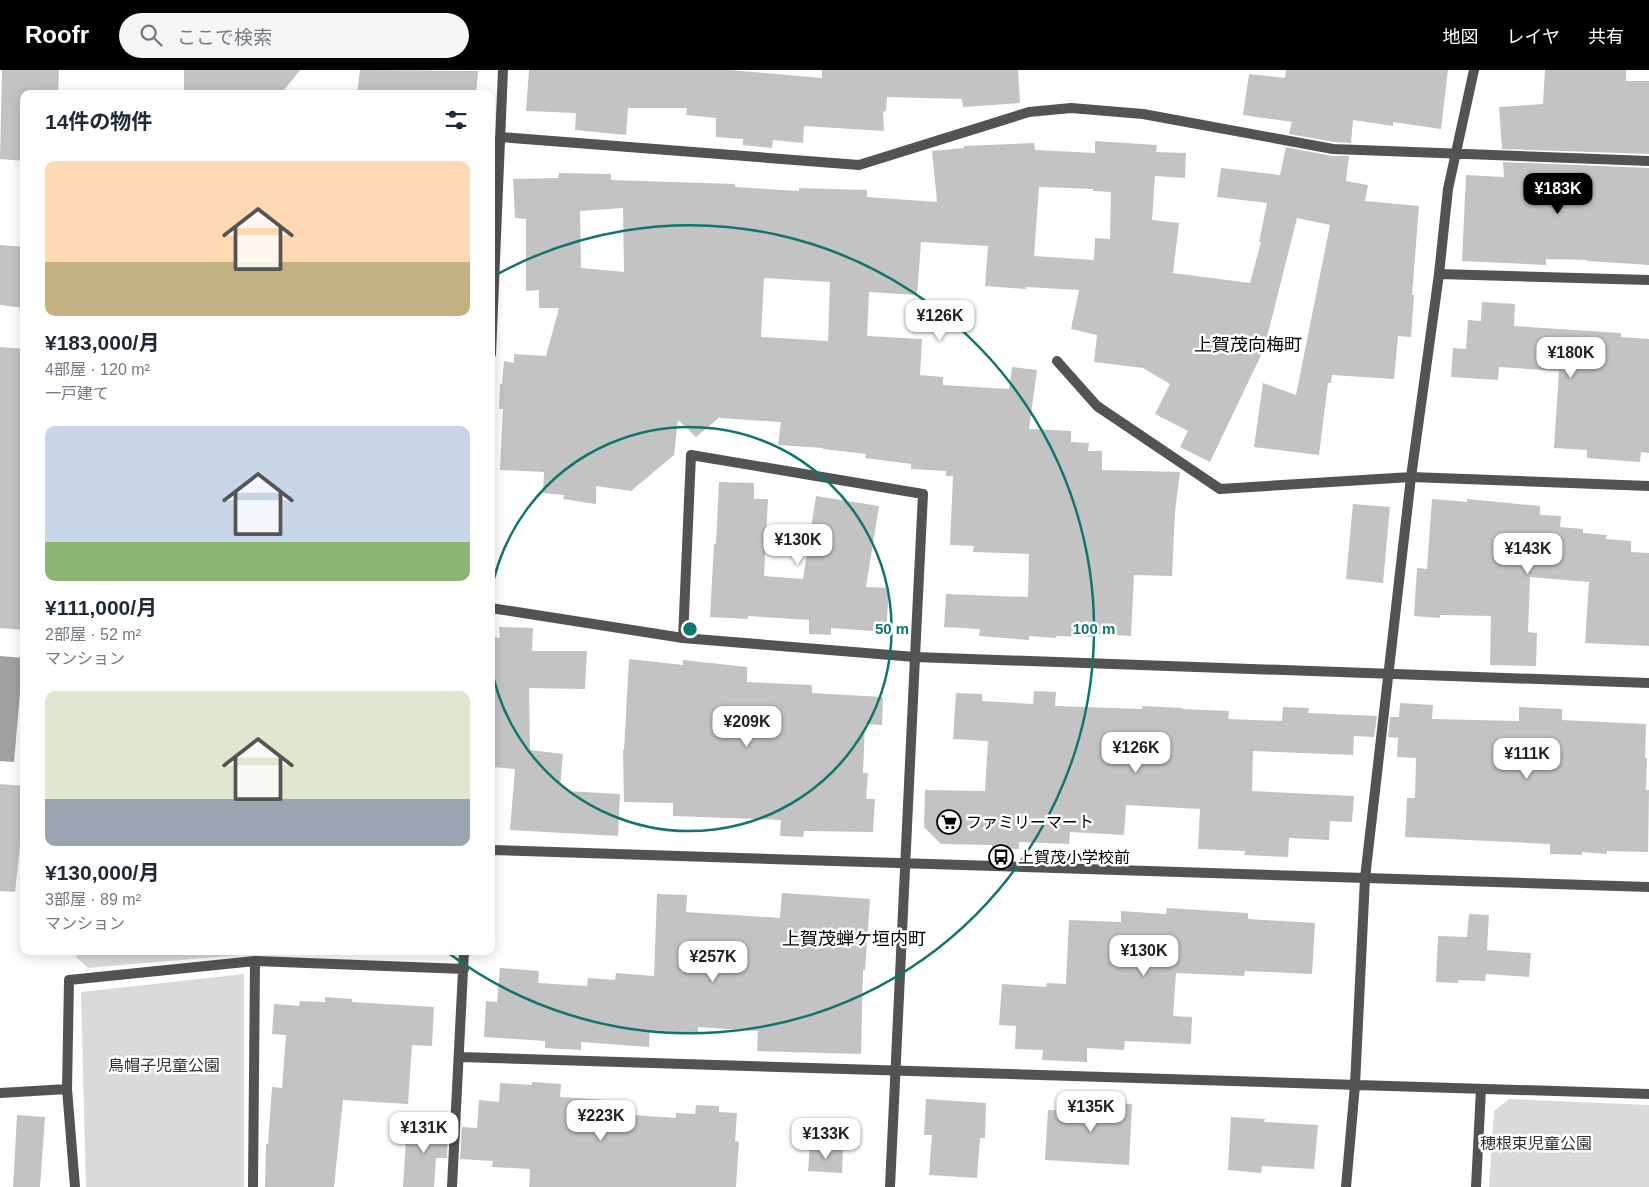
<!DOCTYPE html>
<html lang="ja">
<head>
<meta charset="utf-8">
<style>
	body { margin:0; font-family:Arial,"Noto Sans JP",sans-serif; background:#f6f6f7; color:#1f2937; height:100vh; display:flex; flex-direction:column; font-size:19px; white-space:nowrap }
	* { box-sizing:border-box; margin:0 }
	p { font-size:16px; color:#747a83 }
	.icon { flex:none; width:28px; height:28px; fill:none; stroke:currentColor; stroke-width:2; stroke-linecap:round; stroke-linejoin:round }
	.map { position:relative; flex:1; overflow:hidden }
	.sheet { position:absolute; left:20px; top:20px; width:475px; height:865px; display:flex; flex-direction:column; background:#fff; border-radius:10px; box-shadow:0 2px 12px #0003 }
	.sheet>* { flex:none }
	.price { position:absolute; translate:-50% -42px; padding:0 11px; border-radius:10px; background:#fff; color:#222; font-size:16px; line-height:32px; filter:drop-shadow(0 1px 2px #0008) }
	.price::after { content:''; position:absolute; left:50%; top:30px; width:15px; height:11px; margin-left:-8px; background:inherit; clip-path:polygon(0 0,100% 0,50% 100%) }
	.price.on { background:#000; color:#fff }
	ul { padding:0; list-style:none }
	li { display:grid; align-content:center; gap:10px; height:265px; padding:0 25px }
	li span { display:grid; place-items:center; height:155px; border-radius:10px; color:#555 }
	li>.icon { margin-inline-start:auto }
	span .icon { width:90px; height:90px; fill:#fffc; stroke-width:1 }
	li b { font-size:21px }
	h2 { display:flex; justify-content:space-between; align-items:center; height:60px; padding:0 25px; font-size:21px }
	header { display:flex; align-items:center; gap:30px; box-sizing:border-box; height:70px; padding:0 25px; background:#000; color:#fff }
	header strong { font-size:24px }
	nav { display:flex; gap:28px; margin-inline-start:auto; font-size:18px }
	.search { width:350px; height:45px; background:#f6f6f7; display:flex; align-items:center; gap:12px; box-sizing:border-box; padding:0 18px; border-radius:28px; color:#747a83; font-size:19px }
	.map>svg:first-child { display:block }
	.green { fill:#dadada }
	.water { fill:#a1a1a1 }
	.building { fill:#c3c3c3; fill-rule:evenodd }
	.lines { fill:none; stroke-linecap:round; stroke-linejoin:round }
	.minor { stroke:#535353; stroke-width:10 }
	.tertiary { stroke:#535353; stroke-width:10 }
	.ring { fill:none; stroke:#0f766e; stroke-width:2.5 }
	.labels { text-anchor:middle; stroke-width:5; stroke-linejoin:round; paint-order:stroke }
	.poi-label { font-size:16px; fill:#000; stroke:#fff; text-anchor:start }
	.park-label { font-size:16px; fill:#313131; stroke:#fff }
	.neighbourhood-label { font-size:18px; fill:#000; stroke:#fff }
	.centre { fill:#0f766e; stroke:#fff; stroke-width:2.5 }
	.ring-label { font-size:15px; text-anchor:middle; font-weight:bold; fill:#0f766e; stroke:#fff; stroke-width:5; stroke-linejoin:round; paint-order:stroke }
</style>
</head>
<body>
<header>
<strong>Roofr</strong>
<div class="search"><svg class="icon" aria-label="search" viewBox="0 0 24 24"><circle cx="10" cy="10" r="6"/><path d="M15 15l6 6"/></svg>ここで検索</div>
<nav><a>地図</a><a>レイヤ</a><a>共有</a></nav>
</header>
<div class="map">
<svg width="1649" height="1117" viewBox="0 0 1649 1117">
	<rect width="100%" height="100%" fill="#fff"/>
	<path class="green" d="M 77,881 L 264,881 L 262,883 L 88,898 L 76,887 Z
		M 244,904 L 244,1117 L 86,1117 L 81,922 Z
		M 1509,1029 L 1649,1035 L 1649,1117 L 1489,1117 L 1494,1041 Z"/>
	<path class="water" d="M 0,586 L 23,588 L 14,692 L 0,691 Z"/>
	<path class="building" d="M 2,0 L 59,0 L 58,24 L 24,24 L 24,91 L 0,89 Z
		M 184,0 L 300,0 L 281,24 L 184,24 Z
		M 360,0 L 478,1 L 476,24 L 357,24 Z
		M 529,0 L 730,0 L 822,8 L 822,0 L 1018,0 L 1020,33 L 963,37 L 962,29 L 887,27 L 886,41 L 883,42 L 884,61 L 804,56 L 803,73 L 773,70 L 772,78 L 743,75 L 743,69 L 716,67 L 716,48 L 686,45 L 687,38 L 628,38 L 626,65 L 575,60 L 576,43 L 526,41 Z
		M 1286,0 L 1448,0 L 1441,59 L 1393,52 L 1393,56 L 1353,50 L 1351,73 L 1334,72 L 1289,64 L 1292,52 L 1243,45 L 1249,4 L 1285,8 Z
		M 1545,0 L 1626,0 L 1626,11 L 1649,11 L 1649,84 L 1502,79 L 1499,37 L 1543,34 Z
		M 1095,71 L 1157,75 L 1156,82 L 1186,83 L 1185,108 L 1155,106 L 1152,150 L 1179,153 L 1173,203 L 1250,213 L 1261,172 L 1259,172 L 1267,133 L 1217,127 L 1221,98 L 1280,105 L 1286,77 L 1332,86 L 1349,86 L 1346,111 L 1368,115 L 1365,131 L 1419,136 L 1412,225 L 1414,225 L 1411,267 L 1398,266 L 1394,309 L 1332,305 L 1331,313 L 1328,313 L 1319,385 L 1254,377 L 1263,313 L 1296,325 L 1330,155 L 1297,148 L 1264,279 L 1210,392 L 1180,377 L 1188,361 L 1155,344 L 1170,314 L 1143,298 L 1094,292 L 1097,265 L 1071,259 L 1079,220 L 1026,217 L 1026,219 L 985,216 L 988,176 L 921,172 L 917,225 L 869,222 L 867,266 L 922,269 L 920,305 L 943,307 L 943,315 L 1009,319 L 1012,297 L 1037,300 L 1029,359 L 1071,361 L 1071,372 L 1089,373 L 1088,381 L 1102,381 L 1102,400 L 1180,402 L 1175,442 L 1172,506 L 1134,505 L 1131,566 L 1092,564 L 1092,567 L 1056,566 L 1056,568 L 1029,566 L 1029,570 L 979,566 L 980,559 L 944,557 L 946,524 L 1028,527 L 1029,484 L 973,482 L 974,476 L 950,475 L 953,406 L 946,406 L 946,401 L 911,399 L 911,394 L 865,388 L 866,384 L 823,379 L 823,378 L 778,375 L 781,352 L 720,348 L 720,347 L 696,367 L 678,350 L 674,385 L 631,421 L 596,416 L 596,434 L 563,429 L 564,425 L 543,423 L 544,402 L 500,400 L 503,339 L 499,339 L 500,314 L 502,314 L 504,291 L 514,293 L 514,284 L 546,286 L 559,238 L 539,238 L 539,220 L 526,221 L 526,149 L 515,148 L 513,109 L 558,108 L 559,103 L 611,104 L 611,110 L 735,114 L 735,117 L 799,121 L 799,118 L 867,120 L 867,127 L 937,132 L 932,81 L 964,78 L 964,76 L 1034,73 L 1035,80 L 1095,83 ZM 1039,117 L 1093,119 L 1093,121 L 1111,122 L 1110,169 L 1095,168 L 1094,190 L 1034,186 ZM 623,138 L 624,202 L 581,198 L 580,141 ZM 764,208 L 830,212 L 828,271 L 761,267 Z
		M 1503,92 L 1649,98 L 1649,195 L 1587,191 L 1587,190 L 1546,189 L 1546,195 L 1462,191 L 1466,105 L 1504,107 Z
		M 0,175 L 24,177 L 24,238 L 0,235 Z
		M 1482,232 L 1515,234 L 1514,256 L 1621,263 L 1621,267 L 1649,269 L 1649,383 L 1641,382 L 1640,392 L 1587,388 L 1587,380 L 1554,378 L 1559,301 L 1499,297 L 1498,310 L 1451,307 L 1453,278 L 1466,279 L 1468,250 L 1481,251 Z
		M 0,277 L 24,279 L 24,560 L 0,558 Z
		M 719,412 L 754,413 L 754,429 L 768,429 L 764,506 L 803,509 L 816,426 L 879,436 L 866,517 L 889,518 L 886,562 L 831,558 L 831,565 L 809,564 L 809,550 L 748,546 L 748,549 L 710,547 L 714,474 L 716,474 Z
		M 1432,429 L 1467,432 L 1467,429 L 1540,436 L 1540,445 L 1561,446 L 1560,457 L 1583,459 L 1583,463 L 1607,465 L 1606,469 L 1631,471 L 1631,482 L 1649,483 L 1649,576 L 1585,573 L 1589,512 L 1530,507 L 1528,562 L 1537,563 L 1536,596 L 1490,595 L 1491,546 L 1440,545 L 1440,548 L 1414,546 L 1417,498 L 1427,499 Z
		M 1353,434 L 1390,437 L 1383,513 L 1346,509 Z
		M 499,557 L 533,558 L 532,581 L 587,581 L 585,619 L 529,618 L 530,680 L 563,684 L 560,717 L 566,717 L 566,721 L 620,724 L 618,766 L 510,760 L 515,699 L 492,697 L 494,611 L 491,611 L 494,567 L 500,568 Z
		M 629,589 L 683,595 L 683,590 L 747,597 L 747,612 L 812,615 L 812,623 L 883,627 L 882,655 L 865,654 L 863,703 L 868,703 L 866,729 L 875,729 L 873,762 L 804,761 L 803,767 L 780,766 L 781,750 L 673,746 L 673,733 L 624,732 L 623,680 L 624,680 Z
		M 1034,621 L 1056,622 L 1055,636 L 1142,639 L 1142,636 L 1182,638 L 1182,639 L 1229,641 L 1228,649 L 1282,651 L 1283,637 L 1309,638 L 1308,643 L 1377,646 L 1374,667 L 1354,666 L 1353,685 L 1253,681 L 1252,721 L 1354,726 L 1352,752 L 1330,751 L 1329,770 L 1289,768 L 1288,787 L 1244,785 L 1245,781 L 1198,779 L 1200,739 L 1126,735 L 1124,765 L 1070,762 L 1069,774 L 1019,772 L 1019,779 L 992,778 L 992,775 L 941,774 L 924,757 L 925,720 L 985,721 L 988,671 L 953,669 L 956,623 L 982,624 L 982,631 L 1033,634 Z
		M 1400,633 L 1433,635 L 1432,649 L 1519,651 L 1519,637 L 1562,639 L 1562,650 L 1646,654 L 1645,688 L 1647,688 L 1646,720 L 1649,720 L 1648,782 L 1607,781 L 1607,784 L 1582,782 L 1582,785 L 1550,784 L 1550,774 L 1405,767 L 1407,728 L 1415,728 L 1416,688 L 1397,687 L 1398,668 L 1388,667 L 1390,647 L 1399,647 Z
		M 0,714 L 24,716 L 24,739 L 15,822 L 0,821 Z
		M 782,823 L 870,829 L 865,900 L 863,900 L 861,984 L 757,981 L 758,961 L 698,957 L 698,964 L 650,960 L 649,977 L 581,972 L 581,980 L 545,978 L 545,971 L 484,967 L 486,931 L 497,932 L 500,898 L 539,901 L 538,913 L 587,916 L 588,908 L 615,910 L 616,903 L 654,906 L 657,824 L 687,825 L 686,842 L 780,848 Z
		M 1167,838 L 1248,843 L 1248,849 L 1315,853 L 1312,904 L 1245,901 L 1244,906 L 1176,903 L 1173,946 L 1192,947 L 1191,974 L 1125,971 L 1124,980 L 1087,978 L 1087,992 L 1042,990 L 1043,980 L 1015,979 L 1016,956 L 999,955 L 1002,914 L 1046,917 L 1047,913 L 1066,914 L 1069,850 L 1121,852 L 1121,841 L 1166,844 Z
		M 1469,844 L 1489,845 L 1487,880 L 1531,883 L 1529,907 L 1486,904 L 1485,911 L 1458,910 L 1458,913 L 1436,912 L 1438,866 L 1467,867 Z
		M 325,927 L 352,929 L 352,932 L 434,937 L 432,976 L 412,975 L 408,1034 L 343,1030 L 334,1117 L 265,1117 L 266,1074 L 268,1074 L 272,1017 L 282,1018 L 286,965 L 272,964 L 274,934 L 299,936 L 300,931 L 325,932 Z
		M 532,1012 L 561,1014 L 560,1027 L 620,1031 L 619,1044 L 676,1048 L 676,1043 L 695,1044 L 696,1035 L 719,1036 L 719,1042 L 737,1043 L 735,1071 L 739,1072 L 736,1117 L 529,1117 L 530,1099 L 492,1097 L 493,1091 L 460,1089 L 462,1057 L 477,1058 L 479,1030 L 499,1032 L 500,1013 L 532,1015 Z
		M 1080,1026 L 1112,1028 L 1112,1033 L 1132,1034 L 1129,1095 L 1045,1090 L 1048,1040 L 1079,1041 Z
		M 926,1029 L 986,1033 L 985,1068 L 980,1068 L 977,1108 L 929,1105 L 932,1065 L 924,1065 Z
		M 17,1045 L 45,1047 L 40,1117 L 13,1117 Z
		M 1231,1047 L 1265,1049 L 1264,1052 L 1318,1055 L 1314,1099 L 1262,1096 L 1261,1103 L 1228,1100 Z
		M 407,1054 L 448,1057 L 447,1088 L 436,1088 L 434,1117 L 403,1117 Z
		M 810,1076 L 843,1078 L 842,1103 L 808,1101 Z"/>
	<g class="lines">
		<path class="minor" d="M 500,67 L 859,95 L 1029,42 L 1071,38 L 1143,44 L 1333,79 L 1649,91
			M 1439,204 L 1649,210
			M 491,284 L 503,0
			M 1057,291 L 1097,336 L 1220,419 L 1411,407 L 1649,416
			M 491,538 L 683,568 L 915,587 L 1649,613
			M 683,568 L 691,385 L 923,424 L 915,587
			M 460,987 L 1649,1024
			M 0,1023 L 67,1019
			M 75,1117 L 67,1019 L 69,910 L 255,891 L 464,899
			M 253,1117 L 255,891
			M 452,1117 L 464,881
			M 1346,1117 L 1355,1015 L 1365,808 L 1411,407 L 1439,204 L 1448,119 L 1474,0
			M 1476,1117 L 1481,1019"/>
		<path class="tertiary" d="M 491,780 L 1649,817
			M 890,1117 L 915,587"/>
	</g>
	<g class="ring">
		<path d="M491 522A202 202 0 1 1 491 596"/>
		<path d="M494 206A404 404 0 1 1 447 882"/>
	</g>
	<defs>
		<g id="supermarket-ring" transform="scale(1.25)"><circle r="9.5" fill="#fff" stroke="#000" stroke-width="1.5"/><path d="M-6-5.5h2.5l.6 2H6L4.5 2H-2.5L-4.4-4H-6ZM-1.5 3.2a1.3 1.3 0 1 0 .1 0ZM3 3.2a1.3 1.3 0 1 0 .1 0Z" fill="#000"/></g>
		<g id="bus-ring" transform="scale(1.25)"><circle r="9.5" fill="#fff" stroke="#000" stroke-width="1.5"/><path d="M-5-6H5V4H4V6H2V4H-2V6H-4V4H-5ZM-3.5-4V0h7V-4ZM-3.5 1.2v1.5H-2V1.2ZM2 1.2v1.5H3.5V1.2Z" fill="#000"/></g>
	</defs>
	<g fill-rule="evenodd">
		<use href="#supermarket-ring" x="949" y="752"/>
		<use href="#bus-ring" x="1001" y="787"/>
	</g>
	<g class="labels">
		<g class="poi-label">
			<text x="966" y="758">ファミリーマート</text>
			<text x="1018" y="793">上賀茂小学校前</text>
		</g>
		<g class="park-label">
			<text x="164" y="1001">鳥帽子児童公園</text>
			<text x="1536" y="1079">穂根束児童公園</text>
		</g>
		<g class="neighbourhood-label">
			<text x="1248" y="281">上賀茂向梅町</text>
			<text x="854" y="875">上賀茂蝉ケ垣内町</text>
		</g>
	</g>
	<circle cx="690" cy="559" r="8" class="centre"/>
	<g class="ring-label">
		<text x="892" y="564">50 m</text>
		<text x="1094" y="564">100 m</text>
	</g>
</svg>
<b class="price on" style="left:1558px;top:145px">¥183K</b>
<b class="price" style="left:940px;top:272px">¥126K</b>
<b class="price" style="left:1571px;top:309px">¥180K</b>
<b class="price" style="left:798px;top:496px">¥130K</b>
<b class="price" style="left:1528px;top:505px">¥143K</b>
<b class="price" style="left:747px;top:678px">¥209K</b>
<b class="price" style="left:1136px;top:704px">¥126K</b>
<b class="price" style="left:1527px;top:710px">¥111K</b>
<b class="price" style="left:1144px;top:907px">¥130K</b>
<b class="price" style="left:713px;top:913px">¥257K</b>
<b class="price" style="left:1091px;top:1063px">¥135K</b>
<b class="price" style="left:601px;top:1072px">¥223K</b>
<b class="price" style="left:424px;top:1084px">¥131K</b>
<b class="price" style="left:826px;top:1090px">¥133K</b>
<section class="sheet">
<h2>14件の物件<svg class="icon" aria-label="filters" viewBox="0 0 24 24"><path d="M4 7h16M4 17h16"/><circle cx="9" cy="7" r="2"/><circle cx="15" cy="17" r="2"/></svg></h2>
<ul>
<li><span style="background:linear-gradient(#ffd9b3 65%,#c2b280 0)"><svg class="icon" aria-label="home" viewBox="0 0 24 24"><path d="M3 11l9-7 9 7M6 9v11h12V9"/></svg></span><div><b>¥183,000/月</b><p>4部屋 · 120 m²</p><p>一戸建て</p></div></li>
<li><span style="background:linear-gradient(#c9d6e8 75%,#8fb573 0)"><svg class="icon" aria-label="home" viewBox="0 0 24 24"><path d="M3 11l9-7 9 7M6 9v11h12V9"/></svg></span><div><b>¥111,000/月</b><p>2部屋 · 52 m²</p><p>マンション</p></div></li>
<li><span style="background:linear-gradient(#dfe7d0 70%,#9aa5b1 0)"><svg class="icon" aria-label="home" viewBox="0 0 24 24"><path d="M3 11l9-7 9 7M6 9v11h12V9"/></svg></span><div><b>¥130,000/月</b><p>3部屋 · 89 m²</p><p>マンション</p></div></li>
</ul>
</section>
</div>
</body>
</html>
